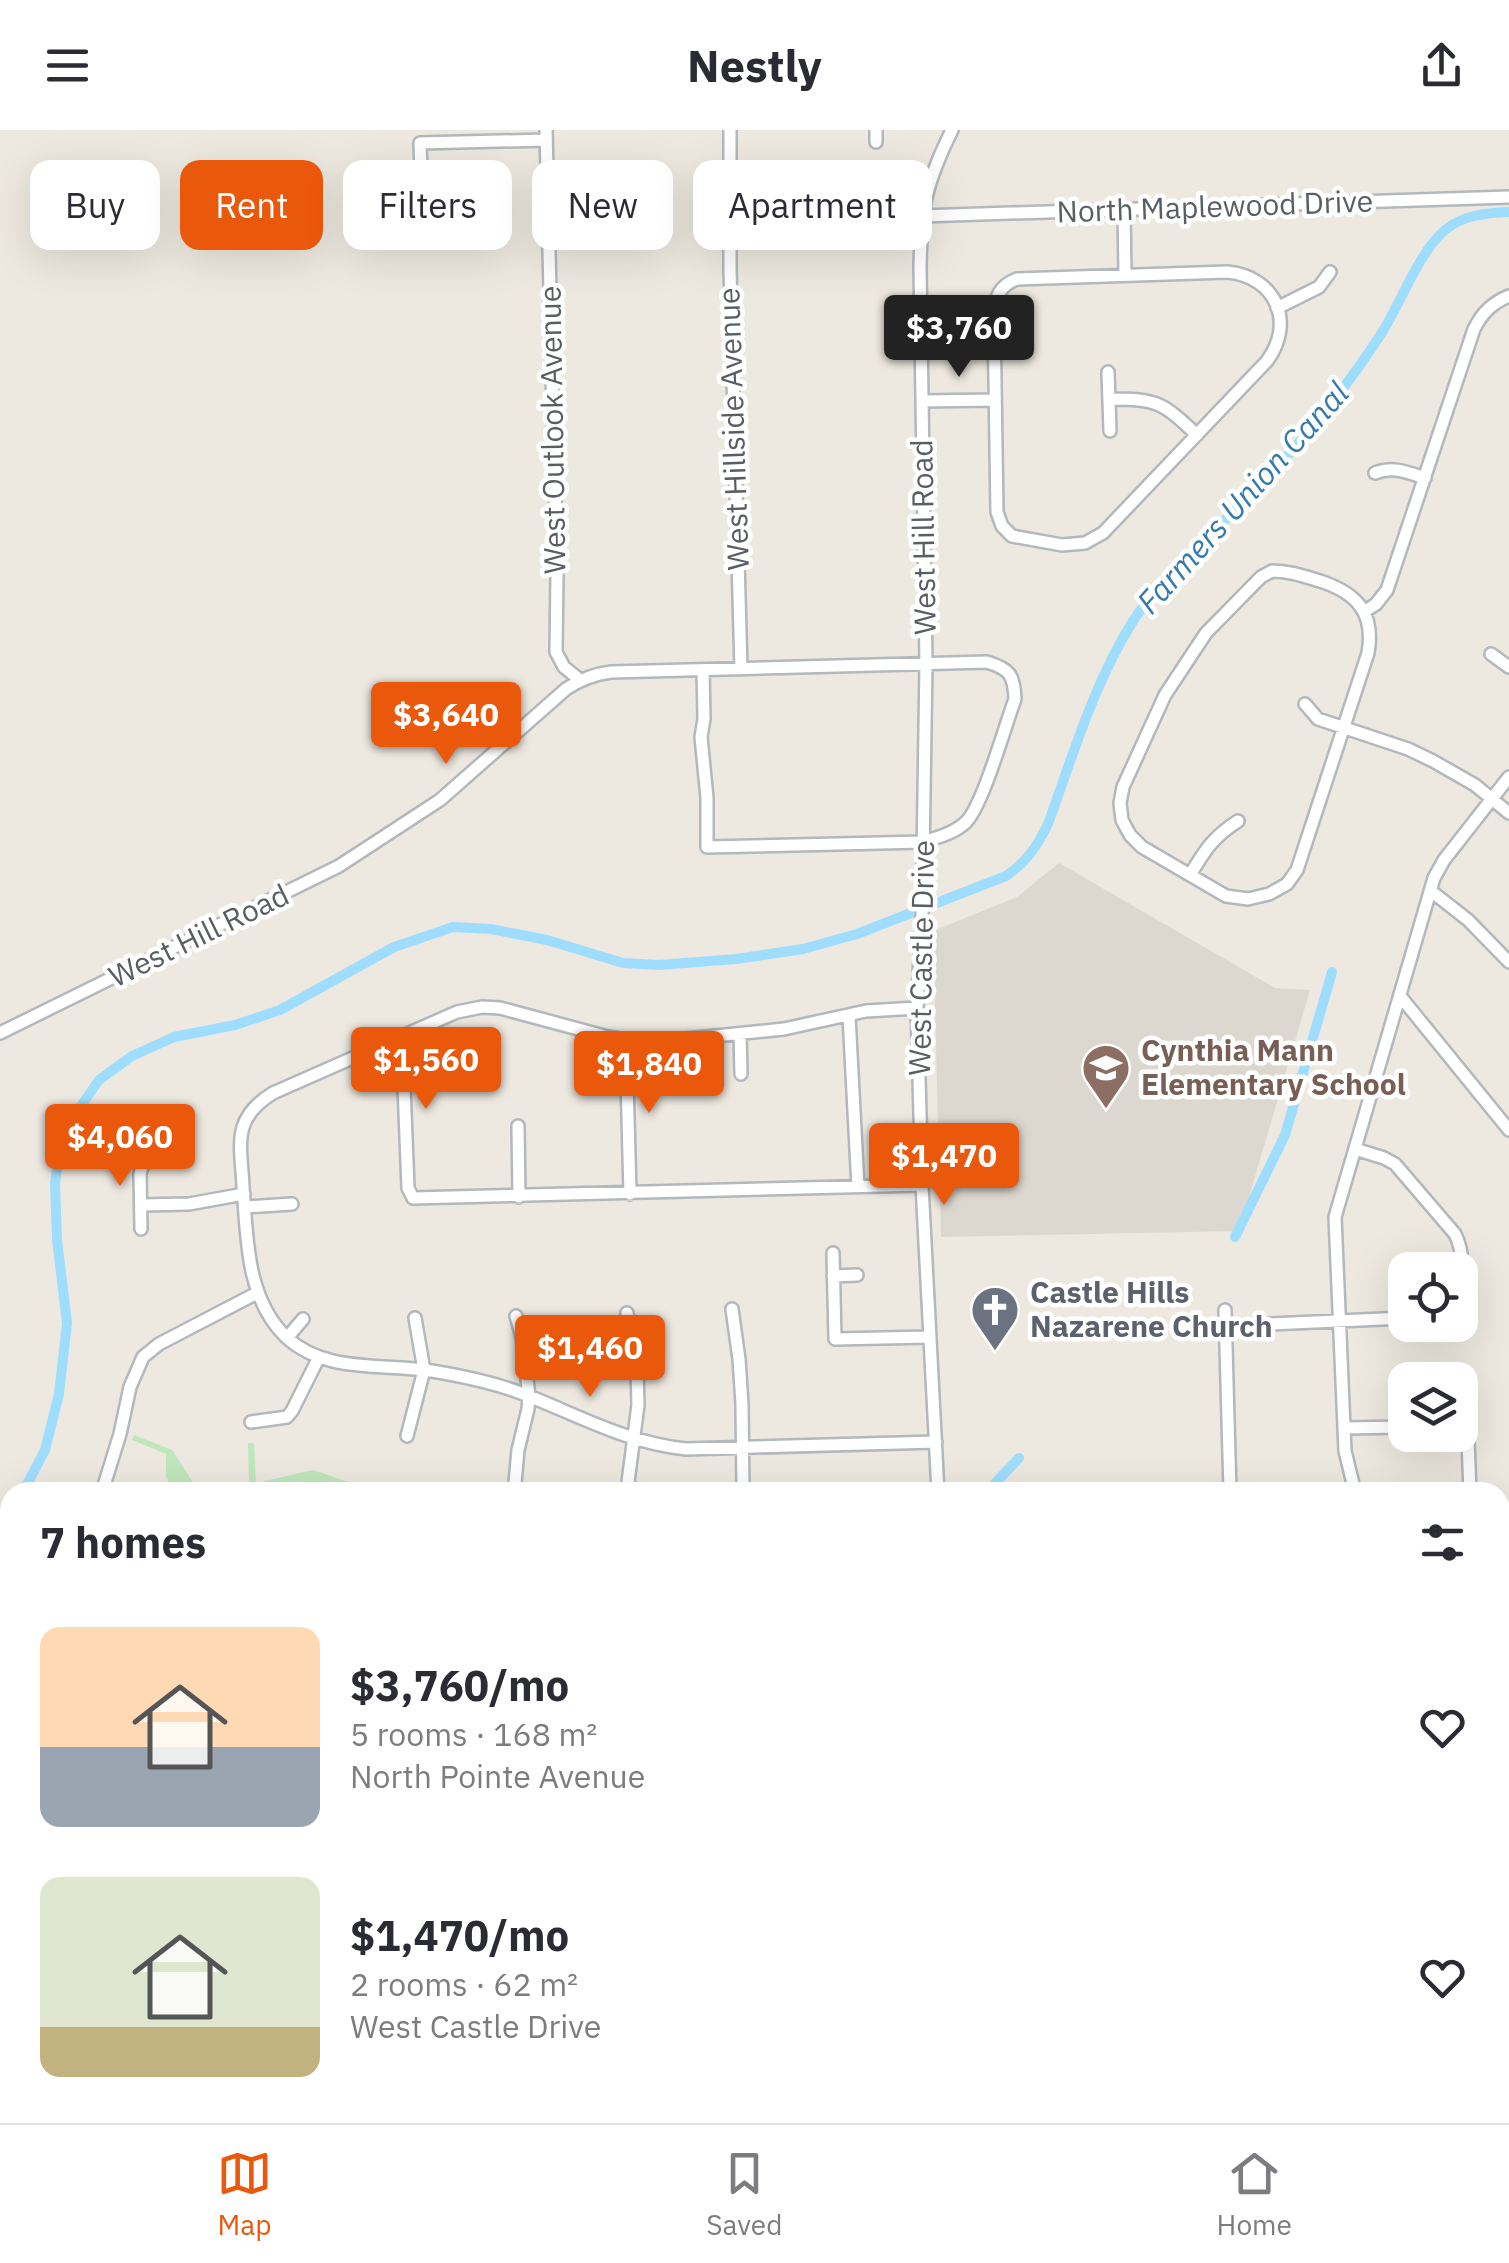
<!DOCTYPE html>
<html lang="en">
<head>
<meta charset="utf-8">
<style>
	body { margin:0; font-family:"IBM Plex Sans",sans-serif; background:#f7f7f7; color:#2b2b33; height:100vh; display:flex; flex-direction:column; font-size:38px; white-space:nowrap }
	* { box-sizing:border-box; margin:0 }
	p { font-size:32px; color:#7c7c81 }
	.icon { flex:none; width:55px; height:55px; fill:none; stroke:currentColor; stroke-width:2; stroke-linecap:round; stroke-linejoin:round }
	.map { position:relative; flex:1; overflow:hidden }
	.drawer { position:absolute; left:0px; top:1352px; width:1510px; height:642px; display:flex; flex-direction:column; background:#fff; border-radius:30px 30px 0 0; box-shadow:0 10px 40px #0002 }
	.drawer>* { flex:none }
	.banner { position:absolute; left:30px; top:30px; width:1000px; height:90px; display:flex; gap:20px }
	.tools { position:absolute; left:1388px; top:1122px; display:grid; gap:20px }
	.tools a { display:grid; place-items:center; width:90px; height:90px; border-radius:20px; background:#fff; box-shadow:0 10px 40px #0002; font-size:50px }
	.price { position:absolute; translate:-50% -85px; padding:0 22px; border-radius:10px; background:#ea580c; color:#fff; font-size:32px; line-height:65px; filter:drop-shadow(0 2px 5px #0008) }
	.price::after { content:''; position:absolute; left:50%; top:60px; width:30px; height:22px; margin-left:-15px; background:inherit; clip-path:polygon(0 0,100% 0,50% 100%) }
	.price.current { background:#222; color:#fff }
	ul { padding:0; list-style:none }
	li { display:flex; align-items:center; gap:30px; height:250px; padding:0 40px }
	li span { display:grid; place-items:center; flex:none; width:280px; height:200px; border-radius:20px; color:#555 }
	li>.icon { margin-inline-start:auto }
	span .icon { width:120px; height:120px; fill:#fffc; stroke-width:1 }
	li b { font-size:42px }
	h2 { display:flex; justify-content:space-between; align-items:center; height:120px; padding:0 40px; font-size:42px }
	.pill { padding:0 35px; border-radius:20px; background:#fff; box-shadow:0 10px 40px #0002; font-size:35px; line-height:90px }
	.pill.current { background:#ea580c; color:#fff }
	header { display:flex; justify-content:space-between; align-items:center; height:130px; padding:0 40px; background:#fff; font-size:45px; font-weight:700 }
	.dock { display:flex; justify-content:space-around; align-items:center; height:140px; border-top:2px solid #e1e1e2; background:#fff; font-size:28px; color:#7c7c81 }
	.dock a { display:grid; justify-items:center; gap:5px }
	.dock .current { color:#ea580c }
	.map>svg:first-child { display:block }
	.education { fill:#ddd8cf }
	.green { fill:#bfe7bb }
	.lines { fill:none; stroke-linecap:round; stroke-linejoin:round }
	.canal { stroke:#9fddff; stroke-width:10 }
	.minor-casing { stroke:#b3b8bc; stroke-width:16 }
	.minor { stroke:#fff; stroke-width:11 }
	.labels { text-anchor:middle; stroke-width:9; stroke-linejoin:round; paint-order:stroke }
	.street-label { font-size:30px; fill:#595e63; stroke:#fff }
	.education-label { font-size:30px; font-weight:bold; fill:#785e54; stroke:#fff; text-anchor:start }
	.worship-label { font-size:30px; font-weight:bold; fill:#5b616d; stroke:#fff; text-anchor:start }
	.water-label { font-size:32px; font-style:italic; fill:#357aad; stroke:#fff }
</style>
</head>
<body>
<header><svg class="icon" aria-label="menu" viewBox="0 0 24 24"><path d="M4 6h16M4 12h16M4 18h16"/></svg>Nestly<svg class="icon" aria-label="share" viewBox="0 0 24 24"><path d="M12 15V3M7 8l5-5 5 5M5 13v7h14v-7"/></svg></header>
<div class="map">
<svg width="1509" height="1993" viewBox="0 0 1509 1993">
	<rect width="100%" height="100%" fill="#ede9e0"/>
	<path class="education" d="M 1059,733 L 1275,858 L 1310,860 L 1239,1101 L 941,1107 L 933,801 L 1017,767 Z"/>
	<path class="green" d="M 134,1305 L 172,1320 L 196,1357 L 249,1354 L 248,1313 L 254,1313 L 256,1353 L 313,1340 L 378,1362 L 173,1362 L 166,1346 L 166,1324 L 132,1310 Z
		M 0,1657 L 10,1657 L 10,1985 L 238,1985 L 228,1993 L 0,1993 Z"/>
	<g class="lines">
		<path class="canal" d="M 1235,1107 L 1285,1005 L 1332,842
			M 23,1362 L 45,1320 L 59,1264 L 67,1193 L 57,1110 L 55,1053 L 60,1017 L 76,983 L 99,950 L 132,926 L 174,907 L 235,895 L 280,880 L 394,817 L 453,797 L 491,799 L 547,810 L 623,833 L 659,835 L 736,829 L 803,819 L 857,804 L 1006,746 C 1027,732 1037,716 1048,694 C 1073,625 1094,553 1133,491 C 1164,442 1207,409 1247,369 C 1296,319 1343,263 1381,204 C 1401,173 1418,123 1445,100 C 1463,85 1486,83 1509,82
			M 987,1362 L 1019,1328
			M 0,1407 L 10,1389
			M 217,1993 L 227,1985"/>
		<g class="minor-casing">
			<path id="minor" d="M 546,0 L 557,444 L 556,522 L 564,537 L 580,550
				M 730,0 L 730,139 L 741,539
				M 876,0 L 876,12
				M 1124,79 L 1125,145
				M 921,86 L 1509,67
				M 423,100 L 420,13 L 546,10
				M 1227,142 C 1275,146 1296,192 1267,231 L 1103,403 L 1085,413 L 1062,415 L 1012,406 L 1002,396 L 997,382 L 994,186 C 995,167 999,156 1017,149 Z
				M 1277,178 L 1319,157 L 1330,142
				M 1108,242 L 1110,301
				M 1109,269 C 1158,269 1162,272 1197,305
				M 922,271 L 995,270
				M 1375,343 C 1393,336 1407,342 1425,348
				M 1272,441 C 1289,441 1303,446 1320,451 C 1357,463 1375,483 1368,523 L 1297,740 L 1287,754 L 1269,764 L 1248,769 L 1226,766 L 1142,717 L 1130,705 L 1122,690 L 1120,673 L 1123,657 L 1165,565 L 1206,503 L 1261,447 Z
				M 1364,482 L 1376,474 L 1387,460 L 1474,199 C 1482,183 1492,173 1509,166
				M 1491,524 L 1509,537
				M 1305,574 L 1318,589 L 1408,619 L 1433,631 L 1475,655 L 1509,683
				M 1190,745 C 1205,720 1213,707 1238,691
				M 1431,761 L 1468,790 L 1509,832
				M 1400,866 L 1509,1000
				M 917,878 L 866,881 L 784,899 L 666,911 L 626,910 L 608,907 L 500,878 L 482,877 L 457,882 L 273,963 C 231,989 241,1014 243,1057 C 247,1108 246,1168 286,1207 C 326,1244 383,1233 432,1241 C 462,1246 492,1252 521,1263 C 576,1284 626,1313 686,1319 L 936,1312
				M 849,886 L 858,1057
				M 0,903 L 339,736 L 440,670 L 566,559 C 581,549 594,544 611,542 L 987,532 C 1010,539 1014,545 1015,569 C 1005,596 983,675 966,692 C 955,703 938,707 924,712 L 707,717 L 707,668 L 701,607 L 704,589 L 703,540
				M 740,904 L 741,944
				M 402,906 L 408,1058 L 413,1068 L 922,1055
				M 626,910 L 630,1064
				M 518,996 L 519,1067
				M 1355,1019 L 1384,1028 L 1395,1034 L 1455,1104 C 1465,1124 1463,1148 1460,1170
				M 142,1075 L 189,1074 L 244,1064
				M 245,1077 L 292,1074
				M 141,1099 L 140,1044 L 145,1026
				M 833,1123 L 835,1209 L 930,1207
				M 833,1146 L 857,1145
				M 732,1179 L 739,1229 L 742,1274 L 743,1362
				M 1225,1180 L 1230,1362
				M 627,1183 L 637,1239 L 638,1275 L 628,1352 L 633,1362
				M 1225,1196 L 1405,1188
				M 287,1208 L 303,1189
				M 251,1292 L 287,1287 L 292,1281 L 319,1227
				M 1344,1298 L 1405,1297
				M 1460,1300 L 1465,1303 L 1468,1311 L 1470,1362
				M 407,1306 L 424,1240 L 415,1188
				M 515,1353 L 518,1320 L 528,1279 L 529,1266 L 522,1207 L 516,1186
				M 102,1362 L 120,1304 L 130,1257 L 143,1227 L 159,1214 L 257,1163
				M 938,1362 L 922,1055 L 917,878 L 922,793 L 926,533 L 920,138 C 921,77 925,55 952,0
				M 1355,1362 L 1345,1321 L 1335,1087 L 1434,748 L 1444,730 L 1509,647
				M 1500,1446 L 1509,1442
				M 0,1554 L 10,1544
				M 0,1573 L 10,1583
				M 1500,1673 L 1509,1673
				M 1500,1890 L 1509,1889
				M 1500,1957 L 1500,1993
				M 963,1985 L 963,1993
				M 1123,1985 L 1124,1993
				M 1250,1985 L 1251,1993
				M 1407,1990 L 1407,1993"/>
		</g>
		<use href="#minor" class="minor"/>
	</g>
	<defs>
		<g id="school-pin" transform="scale(2.5)"><path d="M0 17L-7.5 6A9.5 9.5 0 1 1 7.5 6Z" fill="#8d6e63" stroke="#fff"/><path d="M0-5L7-2L0 1L-7-2ZM-4 1L0 2.5L4 1V4Q0 6-4 4Z" fill="#fff"/></g>
		<g id="church-pin" transform="scale(2.5)"><path d="M0 17L-7.5 6A9.5 9.5 0 1 1 7.5 6Z" fill="#6b7280" stroke="#fff"/><path d="M-1.2-6h2.4v3.5h3.3v2.4h-3.3V6h-2.4V-.1h-3.3v-2.4h3.3Z" fill="#fff"/></g>
	</defs>
	<g fill-rule="evenodd">
		<use href="#school-pin" x="1106" y="938"/>
		<use href="#church-pin" x="995" y="1180"/>
	</g>
	<g class="labels">
		<g class="street-label">
			<text transform="translate(1215 77) rotate(-2)" y="10">North Maplewood Drive</text>
			<text transform="translate(734 299) rotate(-92)" y="10">West Hillside Avenue</text>
			<text transform="translate(553 300) rotate(-91)" y="10">West Outlook Avenue</text>
			<text transform="translate(924 407) rotate(-91)" y="10">West Hill Road</text>
			<text transform="translate(199 806) rotate(-26)" y="10">West Hill Road</text>
			<text transform="translate(922 828) rotate(-89)" y="10">West Castle Drive</text>
		</g>
		<g class="education-label">
			<text x="1141" y="931">Cynthia Mann<tspan x="1141" dy="34">Elementary School</tspan></text>
		</g>
		<g class="worship-label">
			<text x="1030" y="1173">Castle Hills<tspan x="1030" dy="34">Nazarene Church</tspan></text>
		</g>
		<g class="water-label">
			<text transform="translate(1243 368) rotate(-48)" y="11">Farmers Union Canal</text>
		</g>
	</g>
</svg>
<div class="tools">
<a><svg class="icon" aria-label="locate" viewBox="0 0 24 24"><circle cx="12" cy="12" r="6"/><path d="M12 2v4M12 18v4M2 12h4M18 12h4"/></svg></a>
<a><svg class="icon" aria-label="layers" viewBox="0 0 24 24"><path d="M12 4l9 5-9 5-9-5zM3 14l9 5 9-5"/></svg></a>
</div>
<b class="price current" style="left:959px;top:250px">$3,760</b>
<b class="price" style="left:446px;top:637px">$3,640</b>
<b class="price" style="left:426px;top:982px">$1,560</b>
<b class="price" style="left:649px;top:986px">$1,840</b>
<b class="price" style="left:120px;top:1059px">$4,060</b>
<b class="price" style="left:944px;top:1078px">$1,470</b>
<b class="price" style="left:590px;top:1270px">$1,460</b>
<div class="banner">
<a class="pill">Buy</a>
<a class="pill current">Rent</a>
<a class="pill">Filters</a>
<a class="pill">New</a>
<a class="pill">Apartment</a>
</div>
<section class="drawer">
<h2>7 homes<svg class="icon" aria-label="filters" viewBox="0 0 24 24"><path d="M4 7h16M4 17h16"/><circle cx="9" cy="7" r="2"/><circle cx="15" cy="17" r="2"/></svg></h2>
<ul>
<li><span style="background:linear-gradient(#ffd9b3 60%,#9aa5b1 0)"><svg class="icon" aria-label="home" viewBox="0 0 24 24"><path d="M3 11l9-7 9 7M6 9v11h12V9"/></svg></span><div><b>$3,760/mo</b><p>5 rooms · 168 m²</p><p>North Pointe Avenue</p></div><svg class="icon" aria-label="heart" viewBox="0 0 24 24"><path d="M12 20l-8-8c-3-5 5-10 8-4 3-6 11-1 8 4z"/></svg></li>
<li><span style="background:linear-gradient(#dfe7d0 75%,#c2b280 0)"><svg class="icon" aria-label="home" viewBox="0 0 24 24"><path d="M3 11l9-7 9 7M6 9v11h12V9"/></svg></span><div><b>$1,470/mo</b><p>2 rooms · 62 m²</p><p>West Castle Drive</p></div><svg class="icon" aria-label="heart" viewBox="0 0 24 24"><path d="M12 20l-8-8c-3-5 5-10 8-4 3-6 11-1 8 4z"/></svg></li>
</ul>
</section>
</div>
<nav class="dock">
<a class="current"><svg class="icon" aria-label="map" viewBox="0 0 24 24"><path d="M3 6l6-2 6 2 6-2v14l-6 2-6-2-6 2zM9 4v14M15 6v14"/></svg>Map</a>
<a><svg class="icon" aria-label="saved" viewBox="0 0 24 24"><path d="M7 4h10v16l-5-4-5 4z"/></svg>Saved</a>
<a><svg class="icon" aria-label="home" viewBox="0 0 24 24"><path d="M3 11l9-7 9 7M6 9v11h12V9"/></svg>Home</a>
</nav>
</body>
</html>
